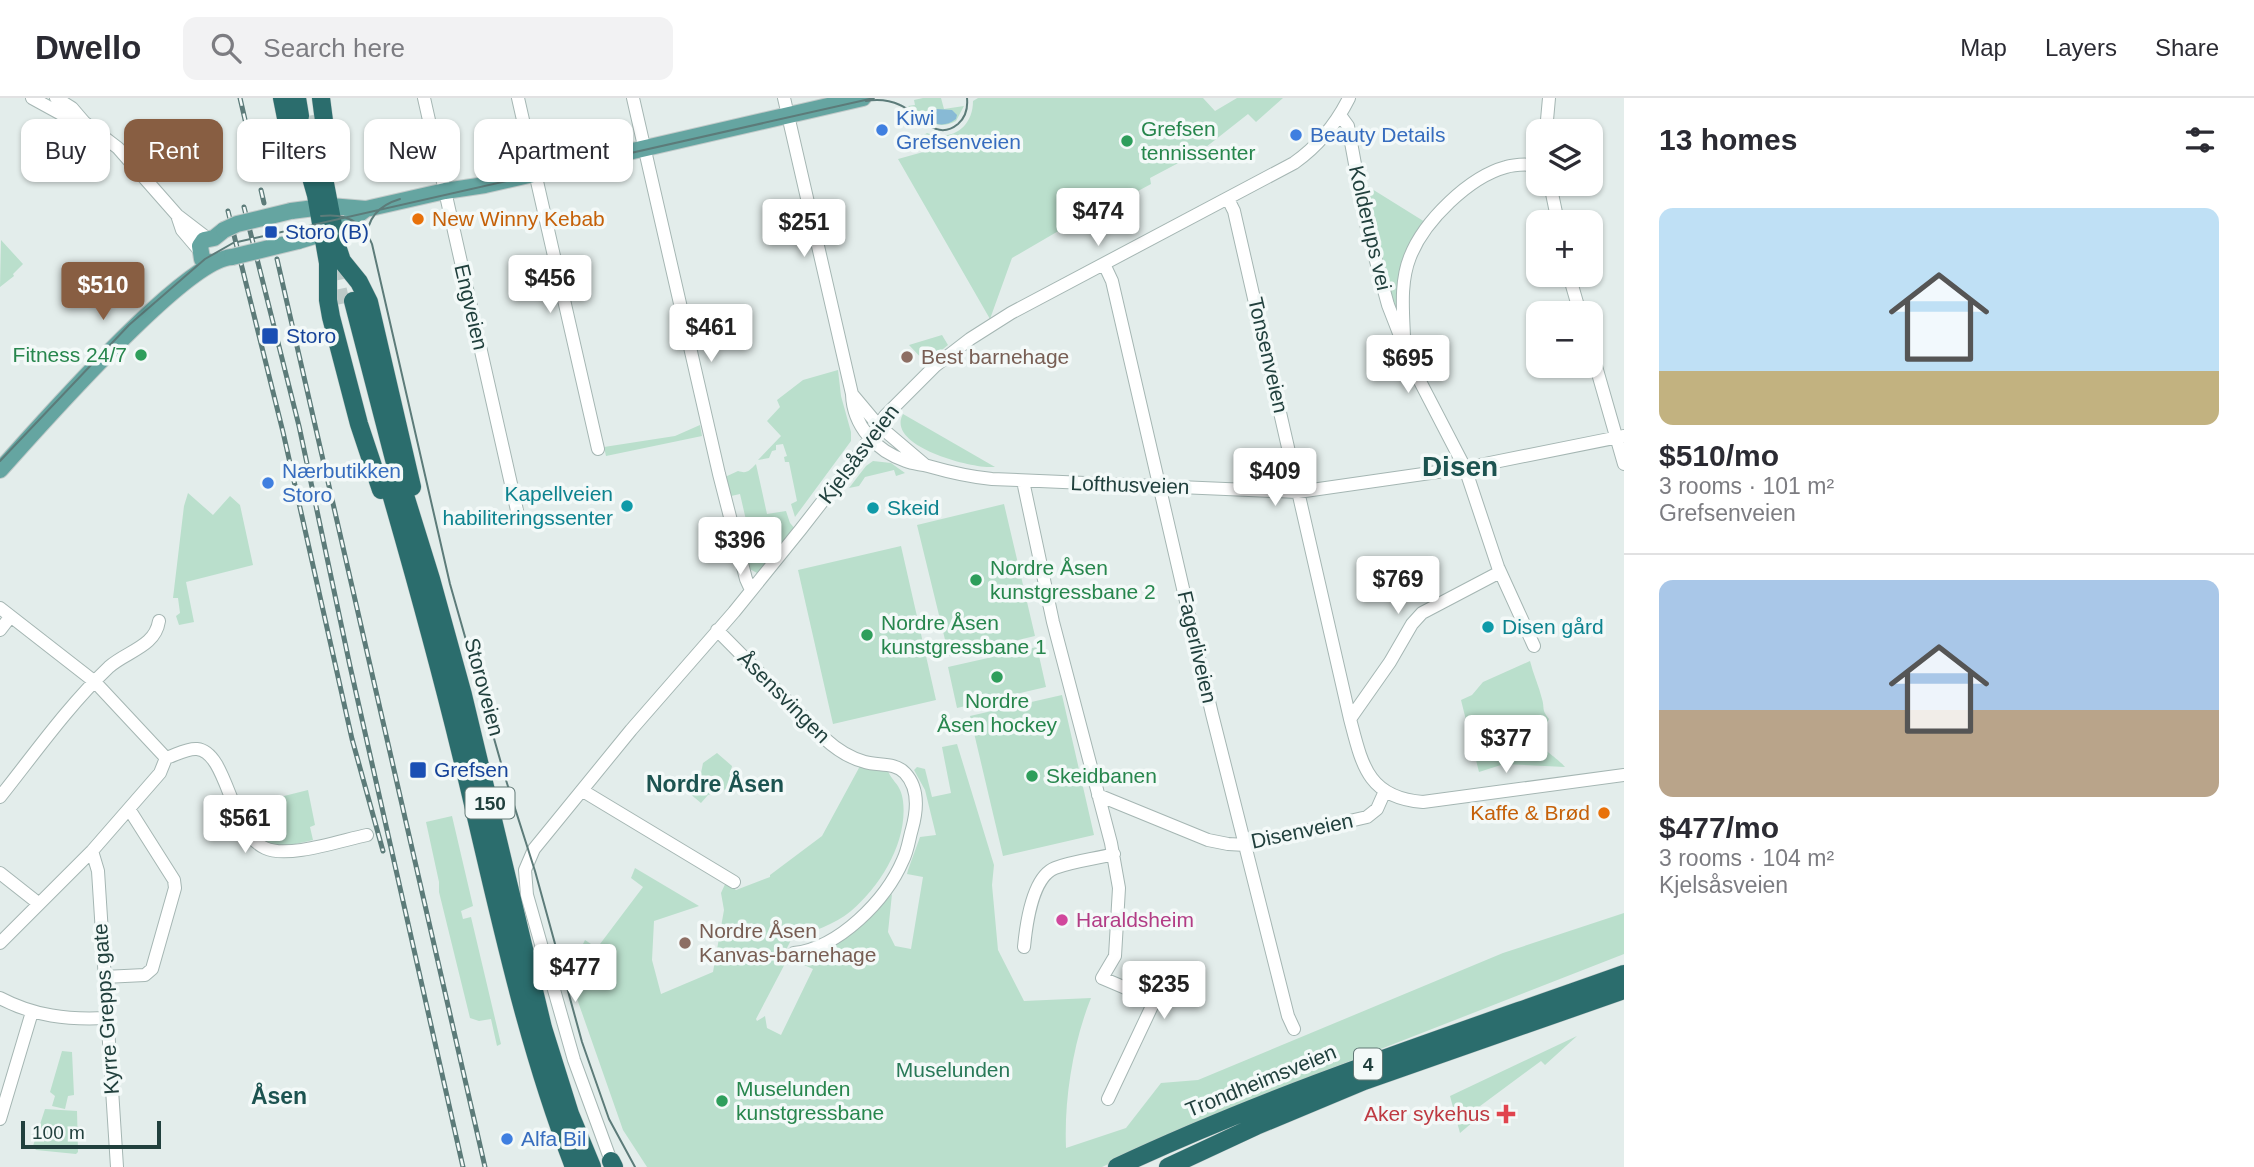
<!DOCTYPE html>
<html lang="en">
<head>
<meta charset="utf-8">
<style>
	body { margin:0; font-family:Arial,sans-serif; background:#f2f2f3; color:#2b2b33; height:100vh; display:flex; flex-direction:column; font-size:26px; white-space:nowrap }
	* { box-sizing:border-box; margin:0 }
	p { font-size:23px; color:#7c7c81 }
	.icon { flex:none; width:38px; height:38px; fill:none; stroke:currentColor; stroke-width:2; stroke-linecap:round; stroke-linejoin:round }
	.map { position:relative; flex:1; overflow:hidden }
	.side { display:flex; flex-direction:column; background:#fff; width:630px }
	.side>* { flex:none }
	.banner { position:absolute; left:21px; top:21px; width:665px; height:63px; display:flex; gap:14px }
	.controls { position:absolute; left:1526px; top:21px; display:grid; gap:14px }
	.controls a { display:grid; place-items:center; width:77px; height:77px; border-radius:14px; background:#fff; box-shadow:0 2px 5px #0004; font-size:35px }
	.scale { position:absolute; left:21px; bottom:18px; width:140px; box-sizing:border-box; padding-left:7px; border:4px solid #21403d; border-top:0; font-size:19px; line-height:24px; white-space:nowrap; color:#21403d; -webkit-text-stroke:5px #f3f9f8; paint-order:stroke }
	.price { position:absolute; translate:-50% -60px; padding:0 16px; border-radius:7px; background:#fff; color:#222; font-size:23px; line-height:46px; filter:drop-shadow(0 2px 4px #0008) }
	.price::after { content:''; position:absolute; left:50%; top:42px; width:21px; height:16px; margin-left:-10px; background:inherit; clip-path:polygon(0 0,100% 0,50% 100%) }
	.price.current { background:#885e42; color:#fff }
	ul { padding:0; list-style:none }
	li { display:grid; align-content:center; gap:14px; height:371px; padding:0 35px }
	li+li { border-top:2px solid #e1e1e2 }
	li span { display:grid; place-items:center; height:217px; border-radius:14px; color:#555 }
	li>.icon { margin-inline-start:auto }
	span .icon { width:126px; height:126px; fill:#fffc; stroke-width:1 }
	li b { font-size:30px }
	h2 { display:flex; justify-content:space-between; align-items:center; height:84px; padding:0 35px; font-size:30px }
	.tag { padding:0 24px; border-radius:14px; background:#fff; box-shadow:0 2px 5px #0004; font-size:24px; line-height:63px }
	.tag.current { background:#885e42; color:#fff }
	header { display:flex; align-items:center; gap:42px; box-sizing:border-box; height:98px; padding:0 35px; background:#fff; border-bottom:2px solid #e1e1e2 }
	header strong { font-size:33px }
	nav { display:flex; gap:38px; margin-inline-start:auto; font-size:24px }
	.search { width:490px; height:63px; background:#f2f2f3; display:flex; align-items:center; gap:18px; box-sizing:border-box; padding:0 24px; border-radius:14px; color:#7c7c81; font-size:26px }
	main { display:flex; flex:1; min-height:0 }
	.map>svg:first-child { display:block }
	.green { fill:#badfcc }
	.water { fill:#88bad5 }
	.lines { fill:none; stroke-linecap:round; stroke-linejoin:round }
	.highway-tunnel { stroke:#bccac8; stroke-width:18; stroke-dasharray:18 9; stroke-linecap:butt }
	.minor-casing { stroke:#a5b6b3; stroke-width:14 }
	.major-casing { stroke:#c1cac9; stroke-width:18 }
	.highway-casing { stroke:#c1cac9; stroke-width:19 }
	.minor { stroke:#fff; stroke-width:12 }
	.major { stroke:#65a5a1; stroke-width:16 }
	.highway { stroke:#2b6d6d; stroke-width:18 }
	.tram { stroke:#5c7b79; stroke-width:2 }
	.rail-casing { stroke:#5c7b79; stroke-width:5 }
	.rail { stroke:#f3f9f8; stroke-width:2.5; stroke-dasharray:8; stroke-linecap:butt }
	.major-bridge-casing { stroke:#c1cac9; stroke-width:18; stroke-linecap:butt }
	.major-bridge { stroke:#65a5a1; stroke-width:16 }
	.shop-dot { fill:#3f7fe0; stroke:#f3f9f8; stroke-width:2.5 }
	.leisure-dot { fill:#2e9e5b; stroke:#f3f9f8; stroke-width:2.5 }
	.food-dot { fill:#e8710a; stroke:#f3f9f8; stroke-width:2.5 }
	.transit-dot { fill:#1a4fb4; stroke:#f3f9f8; stroke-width:2.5 }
	.education-dot { fill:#8d6e63; stroke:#f3f9f8; stroke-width:2.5 }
	.culture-dot { fill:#0f9aa8; stroke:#f3f9f8; stroke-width:2.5 }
	.hotel-dot { fill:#d1479c; stroke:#f3f9f8; stroke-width:2.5 }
	.health-dot { fill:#e0444e; stroke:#f3f9f8; stroke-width:2.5 }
	.labels { text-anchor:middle; stroke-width:7; stroke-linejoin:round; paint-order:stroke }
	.shield { fill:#f3f9f8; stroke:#607875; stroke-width:2 }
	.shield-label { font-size:19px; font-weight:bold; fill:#21403d }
	.shop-label { font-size:21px; fill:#366cbe; stroke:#f3f9f8; text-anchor:start }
	.leisure-label { font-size:21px; fill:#27864d; stroke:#f3f9f8; text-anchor:start }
	.food-label { font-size:21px; fill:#c56008; stroke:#f3f9f8; text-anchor:start }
	.street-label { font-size:21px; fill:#21403d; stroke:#f3f9f8 }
	.transit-label { font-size:21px; fill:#164399; stroke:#f3f9f8; text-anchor:start }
	.education-label { font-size:21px; fill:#785e54; stroke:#f3f9f8; text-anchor:start }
	.culture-label { font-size:21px; fill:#0d838f; stroke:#f3f9f8; text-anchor:start }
	.hotel-label { font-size:21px; fill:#b23c85; stroke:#f3f9f8; text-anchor:start }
	.park-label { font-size:21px; fill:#297958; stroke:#f3f9f8 }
	.health-label { font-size:21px; fill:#be3a42; stroke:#f3f9f8; text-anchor:end }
	.neighbourhood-label { font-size:23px; font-weight:bold; fill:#1c5350; stroke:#f3f9f8 }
	.district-label { font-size:28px; font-weight:bold; fill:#1c5350; stroke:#f3f9f8 }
</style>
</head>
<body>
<header>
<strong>Dwello</strong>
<div class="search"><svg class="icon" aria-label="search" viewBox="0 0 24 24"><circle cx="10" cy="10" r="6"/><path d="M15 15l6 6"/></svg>Search here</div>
<nav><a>Map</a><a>Layers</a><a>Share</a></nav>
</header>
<main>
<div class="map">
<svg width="1624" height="1069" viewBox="0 0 1624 1069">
	<rect width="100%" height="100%" fill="#e3edeb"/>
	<path class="green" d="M 923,0 L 941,0 L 944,11 L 964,8 L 956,23 C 936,34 924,20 908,8 L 915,7 L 914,2 Z
		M 978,0 L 1203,0 L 1215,13 L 1237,0 L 1283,0 L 1256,24 L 1248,16 L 1201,53 L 1150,80 L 1151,86 L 1112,107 L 1091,114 L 1012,160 L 990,221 L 898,61 L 934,51 L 922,38 L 927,35 C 952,44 973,29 973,3 Z
		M 1364,86 L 1425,124 L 1401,210 L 1396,215 L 1374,141 Z
		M 1,142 L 23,166 L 13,176 L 14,178 L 0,189 Z
		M 942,237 L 948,247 L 926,265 L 909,247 Z
		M 838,272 L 841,298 L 851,334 L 851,343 L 795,419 L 791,406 L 797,403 L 789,364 L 785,364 L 784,359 L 787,358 L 783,346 L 776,347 L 776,352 L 772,353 L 769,360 L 758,362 L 781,338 L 767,323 L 780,309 L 777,302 L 803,282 Z
		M 903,316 L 995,369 C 972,371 885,348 903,316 Z
		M 700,327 L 702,338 L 606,358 L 604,349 L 675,338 Z
		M 873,363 L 891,365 L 905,375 L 896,378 L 894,372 L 865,379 L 859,388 L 849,390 L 866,368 Z
		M 756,366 L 767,416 L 786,413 L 790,425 L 796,432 L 760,474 L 757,475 L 748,470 L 743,450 L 752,448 L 740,396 L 731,398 L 725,379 L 738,373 C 747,376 749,373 756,366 Z
		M 188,395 L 213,417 L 230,398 L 240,407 L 253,467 L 186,484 L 194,524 L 179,527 L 176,518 L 180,515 L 178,500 L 173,500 L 184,408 Z
		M 1004,406 L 1035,538 L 949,558 L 917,427 Z
		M 901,448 L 936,602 L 833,626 L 798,472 Z
		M 1037,549 L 1046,589 L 957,610 L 948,569 Z
		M 1530,563 C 1533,576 1539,588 1542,601 C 1545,611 1541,611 1549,621 C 1532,654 1546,648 1565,669 L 1504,666 L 1479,674 L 1461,602 L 1472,597 L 1483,584 Z
		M 1062,597 L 1094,737 L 1003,758 L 970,618 Z
		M 957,646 L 994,767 L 992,787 L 998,852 L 1024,903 L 1091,900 C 1073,945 1064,1001 1066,1050 L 1126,1030 L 1161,985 L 1198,982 L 1503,855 L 1624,815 L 1624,856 L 1240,1006 L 1102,1069 L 647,1069 L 623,1032 L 568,875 L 588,873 L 582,848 L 585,842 L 597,850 L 643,789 L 631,780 L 635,770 L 699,808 L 654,823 L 652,862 L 661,896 L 713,874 L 724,812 L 721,795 L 726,784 L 736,792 L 770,779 L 770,777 L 822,738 L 860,668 L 887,670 C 891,684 901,685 903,703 C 908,743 881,788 851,813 C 834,827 812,834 792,840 L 786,852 L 789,858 L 756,921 L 757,923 L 765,918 L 767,930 L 781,937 L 813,871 L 795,863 L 798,858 L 832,848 L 859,830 L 892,796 L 888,834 L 895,848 L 911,851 L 923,779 L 907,776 L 908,772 L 920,739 L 936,737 L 925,692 L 914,672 L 917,669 L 925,671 L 932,699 L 951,695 L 942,649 Z
		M 717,655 L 732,668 L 727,691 L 708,697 L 701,705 L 689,695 L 700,680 L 703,665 Z
		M 308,692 L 315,727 L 310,729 L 313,742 C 269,753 261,751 240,709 Z
		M 452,718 L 473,808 L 461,813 L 463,821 L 471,819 L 501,946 L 497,948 L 491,921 L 479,923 L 470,920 L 439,794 L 439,784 L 426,724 Z
		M 1577,938 L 1545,967 L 1541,963 L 1468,1017 L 1473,1024 L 1460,1035 L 1450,998 Z
		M 62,953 L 72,954 L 74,997 L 68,998 L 65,1011 L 52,1008 L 55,998 L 50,994 Z
		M 45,1011 L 77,1013 L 78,1054 L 76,1056 L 36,1052 L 33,1048 Z"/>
	<path class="water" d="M 936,11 L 952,12 L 957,17 L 956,21 C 944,30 933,27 923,18 L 923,14 Z"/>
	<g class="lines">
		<path class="highway-tunnel" d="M 313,17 L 320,52
			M 300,18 L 309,63
			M 332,165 L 341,206"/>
		<g class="minor-casing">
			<path id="minor" d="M 32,0 L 63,17 L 84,24
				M 56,0 L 72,10 L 84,24 L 118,50 L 177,117 L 207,140
				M 424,0 L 518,417
				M 518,0 L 598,351
				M 633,0 L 719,376 L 746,481 L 751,492
				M 784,0 L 852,296 C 853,328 876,353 906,363 C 913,366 921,366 928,368 C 949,374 970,379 992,381 L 1298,394 L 1465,370 L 1624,338
				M 1340,17 L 1348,28 L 1366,126 L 1388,207 L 1411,266 L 1465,370 L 1498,469 L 1534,548
				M 1546,33 L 1549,0
				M 1550,86 L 1558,124
				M 1228,101 L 1234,113 L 1350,621 C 1362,667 1368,700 1423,704 L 1624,677
				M 177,117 L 182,132 L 199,152
				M 1104,166 L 1112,183 L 1212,616 L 1288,918 L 1294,931
				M 1569,177 L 1580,215
				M 1404,239 C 1403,212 1400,184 1410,159 C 1424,123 1469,79 1506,69 C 1516,66 1528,67 1538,66
				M 1591,251 L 1624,366
				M 852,296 L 878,327 L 924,366
				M 1023,383 L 1053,524 L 1111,745 L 1119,790 L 1115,858 L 1102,880 L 1149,900 L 1152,908 L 1108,1001
				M 0,510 L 95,584 L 166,660
				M 0,532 L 10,519
				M 717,532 L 824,640 C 836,651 849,660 865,664 C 878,668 895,664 905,675 C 919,690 917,713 912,731 C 909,741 908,752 903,762 C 886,802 839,850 794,855
				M 1350,621 L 1390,564 L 1412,526 L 1422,515 L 1500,474
				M 166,660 C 176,657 187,650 197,651 C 228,654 230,734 265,750 C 288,761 342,742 367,737
				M 583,693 L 734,784
				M 1098,697 L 1208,742 L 1228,746 L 1246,747 L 1367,719 L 1377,711 L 1385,693
				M 0,699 C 35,655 68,608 109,569 C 127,553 155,549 159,523
				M 92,753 L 98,773 L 117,1069
				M 0,775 L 38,805
				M 0,845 L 92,753 L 160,675 L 166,660
				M 1024,849 C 1026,828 1032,779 1055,770 C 1073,763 1095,761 1114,756
				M 104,879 L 145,877 L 152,871 L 175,790 L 174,782 L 129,711
				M 0,900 C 34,918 68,922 106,920
				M 0,1021 L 32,914
				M 611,1069 L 611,1063 L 574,962 L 527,797 L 525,772 L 534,751 L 631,632 L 734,514 L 801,431 L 857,359 L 885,318 L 935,268 L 970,241 L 1011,215 L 1294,65 C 1318,48 1336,26 1349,0"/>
		</g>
		<g class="major-casing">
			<path id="major" d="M 291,113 L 330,108 L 366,111 L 445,93 L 485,87 L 863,0
				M 298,143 L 341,130 L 366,111
				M 211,165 L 202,161 L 200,148 L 204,142 L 214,140 L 224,132
				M 0,372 C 37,331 185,161 232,159"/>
		</g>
		<g class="highway-casing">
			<path id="highway" d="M 282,0 L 287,25 L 306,62 L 316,97 L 328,165 L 328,202 L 331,219 L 359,326 L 381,392
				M 297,0 L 300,18
				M 321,0 L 324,23 L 323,75 L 337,148 L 342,163 L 359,184 L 369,204 L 412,389
				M 353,203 L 395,365 L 431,481 L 463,597 L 543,930 L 570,1016 L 592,1069
				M 385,375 C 412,468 438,562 461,656 C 495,795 522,935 574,1069
				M 611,1063 L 614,1069
				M 1117,1069 C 1281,992 1453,937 1624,876
				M 1168,1069 L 1256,1028 L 1364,983 L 1624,892"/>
		</g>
		<use href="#minor" class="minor"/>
		<use href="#major" class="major"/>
		<use href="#highway" class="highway"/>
		<path class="tram" d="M 866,3 C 878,1 889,2 900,7 C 919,15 935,45 958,26 C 966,19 968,10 967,0
			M 321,118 C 345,115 363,123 372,146 L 450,486 L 505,679 L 535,773 L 582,944 L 609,1021 L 635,1069
			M 367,141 C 367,120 380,107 400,101
			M 0,363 L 129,227 L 205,161 L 233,145 L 874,0"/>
		<g class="rail-casing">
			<path id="rail" d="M 240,0 L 255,65
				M 261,92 L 264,105
				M 244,109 L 299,328 L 350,568 L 463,1069
				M 228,113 L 283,334 L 352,641 L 383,753
				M 277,161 L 485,1069"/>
		</g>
		<use href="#rail" class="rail"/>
		<g class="major-bridge-casing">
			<path id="major-bridge" d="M 224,132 L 237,126 L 291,113
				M 232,159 L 298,143"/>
		</g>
		<use href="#major-bridge" class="major-bridge"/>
	</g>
	<g class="shop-dot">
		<circle cx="882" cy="32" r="7"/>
		<circle cx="1296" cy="37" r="7"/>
		<circle cx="268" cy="385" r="7"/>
		<circle cx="507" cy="1041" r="7"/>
	</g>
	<g class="leisure-dot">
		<circle cx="1127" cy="43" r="7"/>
		<circle cx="141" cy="257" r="7"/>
		<circle cx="976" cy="482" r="7"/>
		<circle cx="867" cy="537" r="7"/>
		<circle cx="997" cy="579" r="7"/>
		<circle cx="1032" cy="678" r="7"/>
		<circle cx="722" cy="1003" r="7"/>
	</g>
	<g class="food-dot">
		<circle cx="418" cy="121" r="7"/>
		<circle cx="1604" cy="715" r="7"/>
	</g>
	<g class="transit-dot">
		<rect x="264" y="127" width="14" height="14" rx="3.5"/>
		<rect x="261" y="229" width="18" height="18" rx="3.5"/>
		<rect x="409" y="663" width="18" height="18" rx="3.5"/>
	</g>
	<g class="education-dot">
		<circle cx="907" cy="259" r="7"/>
		<circle cx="685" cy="845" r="7"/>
	</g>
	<g class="culture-dot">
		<circle cx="627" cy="408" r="7"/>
		<circle cx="873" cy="410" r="7"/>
		<circle cx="1488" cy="529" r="7"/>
	</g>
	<circle class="hotel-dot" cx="1062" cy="822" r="7"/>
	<path class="health-dot" d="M1502.5 1005.5h7v7h7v7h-7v7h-7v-7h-7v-7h7z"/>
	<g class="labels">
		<g class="shield">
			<rect x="465.5" y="689.5" width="49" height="31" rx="5"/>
			<rect x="1354" y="950.5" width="28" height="31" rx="5"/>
		</g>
		<g class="shield-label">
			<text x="490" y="712">150</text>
			<text x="1368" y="973">4</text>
		</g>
		<g class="shop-label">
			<text x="896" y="27">Kiwi<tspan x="896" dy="24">Grefsenveien</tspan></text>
			<text x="1310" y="44">Beauty Details</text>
			<text x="282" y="380">Nærbutikken<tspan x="282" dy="24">Storo</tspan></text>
			<text x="521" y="1048">Alfa Bil</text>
		</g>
		<g class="leisure-label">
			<text x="1141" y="38">Grefsen<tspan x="1141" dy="24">tennissenter</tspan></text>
			<text x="127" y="264" text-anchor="end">Fitness 24/7</text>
			<text x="990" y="477">Nordre Åsen<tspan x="990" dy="24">kunstgressbane 2</tspan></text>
			<text x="881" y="532">Nordre Åsen<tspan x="881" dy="24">kunstgressbane 1</tspan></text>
			<text x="997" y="610" text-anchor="middle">Nordre<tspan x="997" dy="24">Åsen hockey</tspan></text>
			<text x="1046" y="685">Skeidbanen</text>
			<text x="736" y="998">Muselunden<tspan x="736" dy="24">kunstgressbane</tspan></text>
		</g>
		<g class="food-label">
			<text x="432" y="128">New Winny Kebab</text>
			<text x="1590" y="722" text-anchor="end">Kaffe &amp; Brød</text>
		</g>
		<g class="street-label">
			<text transform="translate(1370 130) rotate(77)" y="7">Kolderups vei</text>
			<text transform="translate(471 209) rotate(77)" y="7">Engveien</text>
			<text transform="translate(1268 257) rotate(77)" y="7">Tonsenveien</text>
			<text transform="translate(859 356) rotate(-53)" y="7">Kjelsåsveien</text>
			<text transform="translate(1130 387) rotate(2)" y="7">Lofthusveien</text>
			<text transform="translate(1197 549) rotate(77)" y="7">Fagerliveien</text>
			<text transform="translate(484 589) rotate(75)" y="7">Storoveien</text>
			<text transform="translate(784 599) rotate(45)" y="7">Åsensvingen</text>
			<text transform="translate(1302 733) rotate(-12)" y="7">Disenveien</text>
			<text transform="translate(106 911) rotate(-94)" y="7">Kyrre Grepps gate</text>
			<text transform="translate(1261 983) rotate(-22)" y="7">Trondheimsveien</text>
		</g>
		<g class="transit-label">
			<text x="285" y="141">Storo (B)</text>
			<text x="286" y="245">Storo</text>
			<text x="434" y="679">Grefsen</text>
		</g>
		<g class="education-label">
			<text x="921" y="266">Best barnehage</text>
			<text x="699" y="840">Nordre Åsen<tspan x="699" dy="24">Kanvas-barnehage</tspan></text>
		</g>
		<g class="culture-label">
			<text x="613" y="403" text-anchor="end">Kapellveien<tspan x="613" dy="24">habiliteringssenter</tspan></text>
			<text x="887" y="417">Skeid</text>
			<text x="1502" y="536">Disen gård</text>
		</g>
		<g class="hotel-label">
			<text x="1076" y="829">Haraldsheim</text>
		</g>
		<g class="park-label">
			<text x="953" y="979">Muselunden</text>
		</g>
		<g class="health-label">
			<text x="1490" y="1023">Aker sykehus</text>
		</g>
		<g class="neighbourhood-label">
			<text x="715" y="694">Nordre Åsen</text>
			<text x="279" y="1006">Åsen</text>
		</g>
		<g class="district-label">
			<text x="1460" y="378">Disen</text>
		</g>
	</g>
</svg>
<div class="controls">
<a><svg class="icon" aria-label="layers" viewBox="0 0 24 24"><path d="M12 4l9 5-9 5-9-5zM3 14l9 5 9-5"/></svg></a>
<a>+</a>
<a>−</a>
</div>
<div class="scale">100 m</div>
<b class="price" style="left:1098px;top:150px">$474</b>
<b class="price" style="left:804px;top:161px">$251</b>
<b class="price" style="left:550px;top:217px">$456</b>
<b class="price current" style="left:103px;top:224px">$510</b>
<b class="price" style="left:711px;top:266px">$461</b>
<b class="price" style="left:1408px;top:297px">$695</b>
<b class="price" style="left:1275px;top:410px">$409</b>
<b class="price" style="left:740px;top:479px">$396</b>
<b class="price" style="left:1398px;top:518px">$769</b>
<b class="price" style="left:1506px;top:677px">$377</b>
<b class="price" style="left:245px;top:757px">$561</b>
<b class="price" style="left:575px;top:906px">$477</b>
<b class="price" style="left:1164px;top:923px">$235</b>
<div class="banner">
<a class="tag">Buy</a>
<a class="tag current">Rent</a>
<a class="tag">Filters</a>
<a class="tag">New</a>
<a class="tag">Apartment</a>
</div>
</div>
<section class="side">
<h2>13 homes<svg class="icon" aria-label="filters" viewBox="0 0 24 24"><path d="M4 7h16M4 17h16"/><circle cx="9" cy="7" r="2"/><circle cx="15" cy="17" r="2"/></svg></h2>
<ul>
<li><span style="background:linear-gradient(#bfe0f5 75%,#c2b280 0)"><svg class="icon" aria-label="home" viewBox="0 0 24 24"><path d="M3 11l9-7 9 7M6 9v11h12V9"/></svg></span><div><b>$510/mo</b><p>3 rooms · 101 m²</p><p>Grefsenveien</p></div></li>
<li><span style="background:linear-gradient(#a9c7e8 60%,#b9a48a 0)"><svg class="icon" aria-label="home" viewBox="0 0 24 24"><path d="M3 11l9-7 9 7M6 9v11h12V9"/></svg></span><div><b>$477/mo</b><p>3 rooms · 104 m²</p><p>Kjelsåsveien</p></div></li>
</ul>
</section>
</main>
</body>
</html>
